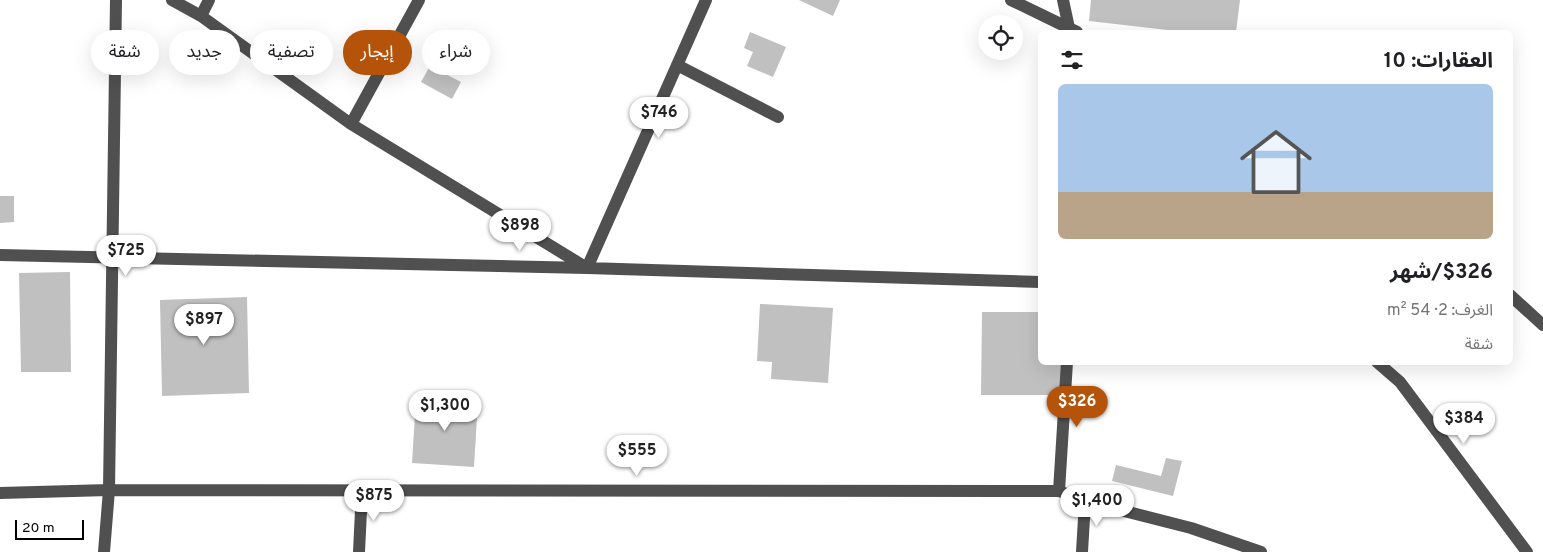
<!DOCTYPE html>
<html lang="ar">
<head>
<meta charset="utf-8">
<style>
	body { margin:0; font-family:Overpass,"Noto Sans Arabic",sans-serif; background:#f2f2f2; color:#202124; direction:rtl; height:100vh; display:flex; flex-direction:column; font-size:19px; white-space:nowrap }
	* { box-sizing:border-box; margin:0 }
	p { font-size:16px; color:#757577 }
	.icon { flex:none; width:28px; height:28px; fill:none; stroke:currentColor; stroke-width:2; stroke-linecap:round; stroke-linejoin:round }
	.map { position:relative; flex:1; overflow:hidden; direction:ltr }
	.sheet { position:absolute; left:1038px; top:30px; width:475px; height:335px; display:flex; flex-direction:column; background:#fff; border-radius:8px; box-shadow:0 5px 20px #0002; direction:rtl }
	.sheet>* { flex:none }
	.hud { position:absolute; left:15px; top:30px; width:475px; height:45px; direction:rtl; display:flex; gap:10px }
	.buttons { position:absolute; left:978px; top:15px; display:grid; gap:10px }
	.buttons a { display:grid; place-items:center; width:45px; height:45px; border-radius:50%; background:#fff; box-shadow:0 5px 20px #0002; font-size:25px }
	.scale { position:absolute; left:15px; bottom:12px; width:69px; box-sizing:border-box; padding-left:5px; border:2px solid #000; border-top:0; font-size:14px; line-height:18px; white-space:nowrap; color:#000; -webkit-text-stroke:4px #fff; paint-order:stroke }
	.price { position:absolute; translate:-50% -42px; padding:0 11px; border-radius:18px; background:#fff; color:#222; font-size:16px; line-height:32px; filter:drop-shadow(0 1px 2px #0008) }
	.price::after { content:''; position:absolute; left:50%; top:30px; width:15px; height:11px; margin-left:-8px; background:inherit; clip-path:polygon(0 0,100% 0,50% 100%) }
	.price.active { background:#b45309; color:#fff }
	ul { padding:0; list-style:none }
	li { display:grid; align-content:center; gap:10px; height:265px; padding:0 20px }
	li span { display:grid; place-items:center; height:155px; border-radius:8px; color:#555 }
	li>.icon { margin-inline-start:auto }
	span .icon { width:90px; height:90px; fill:#fffc; stroke-width:1 }
	li b { font-size:21px }
	h2 { display:flex; justify-content:space-between; align-items:center; height:60px; padding:0 20px; font-size:21px }
	.pill { padding:0 18px; border-radius:22px; background:#fff; box-shadow:0 5px 20px #0002; font-size:18px; line-height:45px }
	.pill.active { background:#b45309; color:#fff }
	.map>svg:first-child { display:block }
	.building { fill:#c0c0c0 }
	.lines { fill:none; stroke-linecap:round; stroke-linejoin:round }
	.minor { stroke:#505050; stroke-width:12 }
</style>
</head>
<body>
<div class="map">
<svg width="1543" height="552" viewBox="0 0 1543 552">
	<rect width="100%" height="100%" fill="#fff"/>
	<path class="building" d="M 799,0 L 840,0 L 833,16 Z
		M 1091,0 L 1240,0 L 1236,32 L 1185,32 L 1089,21 Z
		M 750,32 L 786,47 L 773,77 L 747,66 L 753,52 L 744,48 Z
		M 430,66 L 461,82 L 452,99 L 421,82 Z
		M 0,196 L 14,196 L 14,222 L 0,223 Z
		M 70,272 L 71,372 L 21,372 L 19,273 Z
		M 247,297 L 249,393 L 162,396 L 160,300 Z
		M 760,304 L 833,308 L 828,383 L 771,379 L 772,362 L 757,361 Z
		M 982,312 L 1040,312 L 1040,362 L 1061,362 L 1061,395 L 981,395 Z
		M 416,398 L 478,401 L 474,467 L 412,463 Z
		M 1166,458 L 1182,461 L 1173,496 L 1112,481 L 1116,465 L 1161,476 Z"/>
	<g class="lines">
		<path class="minor" d="M 172,0 L 201,16 L 351,124 L 587,268 L 706,0
			M 1011,0 L 1077,32
			M 1063,0 L 1069,28
			M 201,16 L 209,0
			M 677,65 L 778,117
			M 351,124 L 419,0
			M 0,255 L 587,268 L 1040,282
			M 1510,295 L 1543,325
			M 1377,362 L 1400,382 L 1527,552
			M 1059,491 L 1067,362
			M 0,493 L 109,490 L 1059,491 L 1085,501 L 1191,528 L 1261,552
			M 104,552 L 109,490 L 116,0
			M 359,552 L 362,490
			M 1082,552 L 1085,501"/>
	</g>
</svg>
<div class="buttons">
<a><svg class="icon" aria-label="locate" viewBox="0 0 24 24"><circle cx="12" cy="12" r="6"/><path d="M12 2v4M12 18v4M2 12h4M18 12h4"/></svg></a>
</div>
<div class="scale">20 m</div>
<b class="price" style="left:659px;top:139px">$746</b>
<b class="price" style="left:520px;top:252px">$898</b>
<b class="price" style="left:126px;top:277px">$725</b>
<b class="price" style="left:204px;top:346px">$897</b>
<b class="price active" style="left:1077px;top:428px">$326</b>
<b class="price" style="left:445px;top:432px">$1,300</b>
<b class="price" style="left:1464px;top:445px">$384</b>
<b class="price" style="left:637px;top:477px">$555</b>
<b class="price" style="left:374px;top:522px">$875</b>
<b class="price" style="left:1097px;top:527px">$1,400</b>
<div class="hud">
<a class="pill">شراء</a>
<a class="pill active">إيجار</a>
<a class="pill">تصفية</a>
<a class="pill">جديد</a>
<a class="pill">شقة</a>
</div>
<section class="sheet">
<h2>العقارات: 10<svg class="icon" aria-label="filters" viewBox="0 0 24 24"><path d="M4 7h16M4 17h16"/><circle cx="9" cy="7" r="2"/><circle cx="15" cy="17" r="2"/></svg></h2>
<ul>
<li><span style="background:linear-gradient(#a9c7e8 70%,#b9a48a 0)"><svg class="icon" aria-label="home" viewBox="0 0 24 24"><path d="M3 11l9-7 9 7M6 9v11h12V9"/></svg></span><div><b>$326/شهر</b><p>الغرف: 2 · 54 m²</p><p>شقة</p></div></li>
</ul>
</section>
</div>
</body>
</html>
